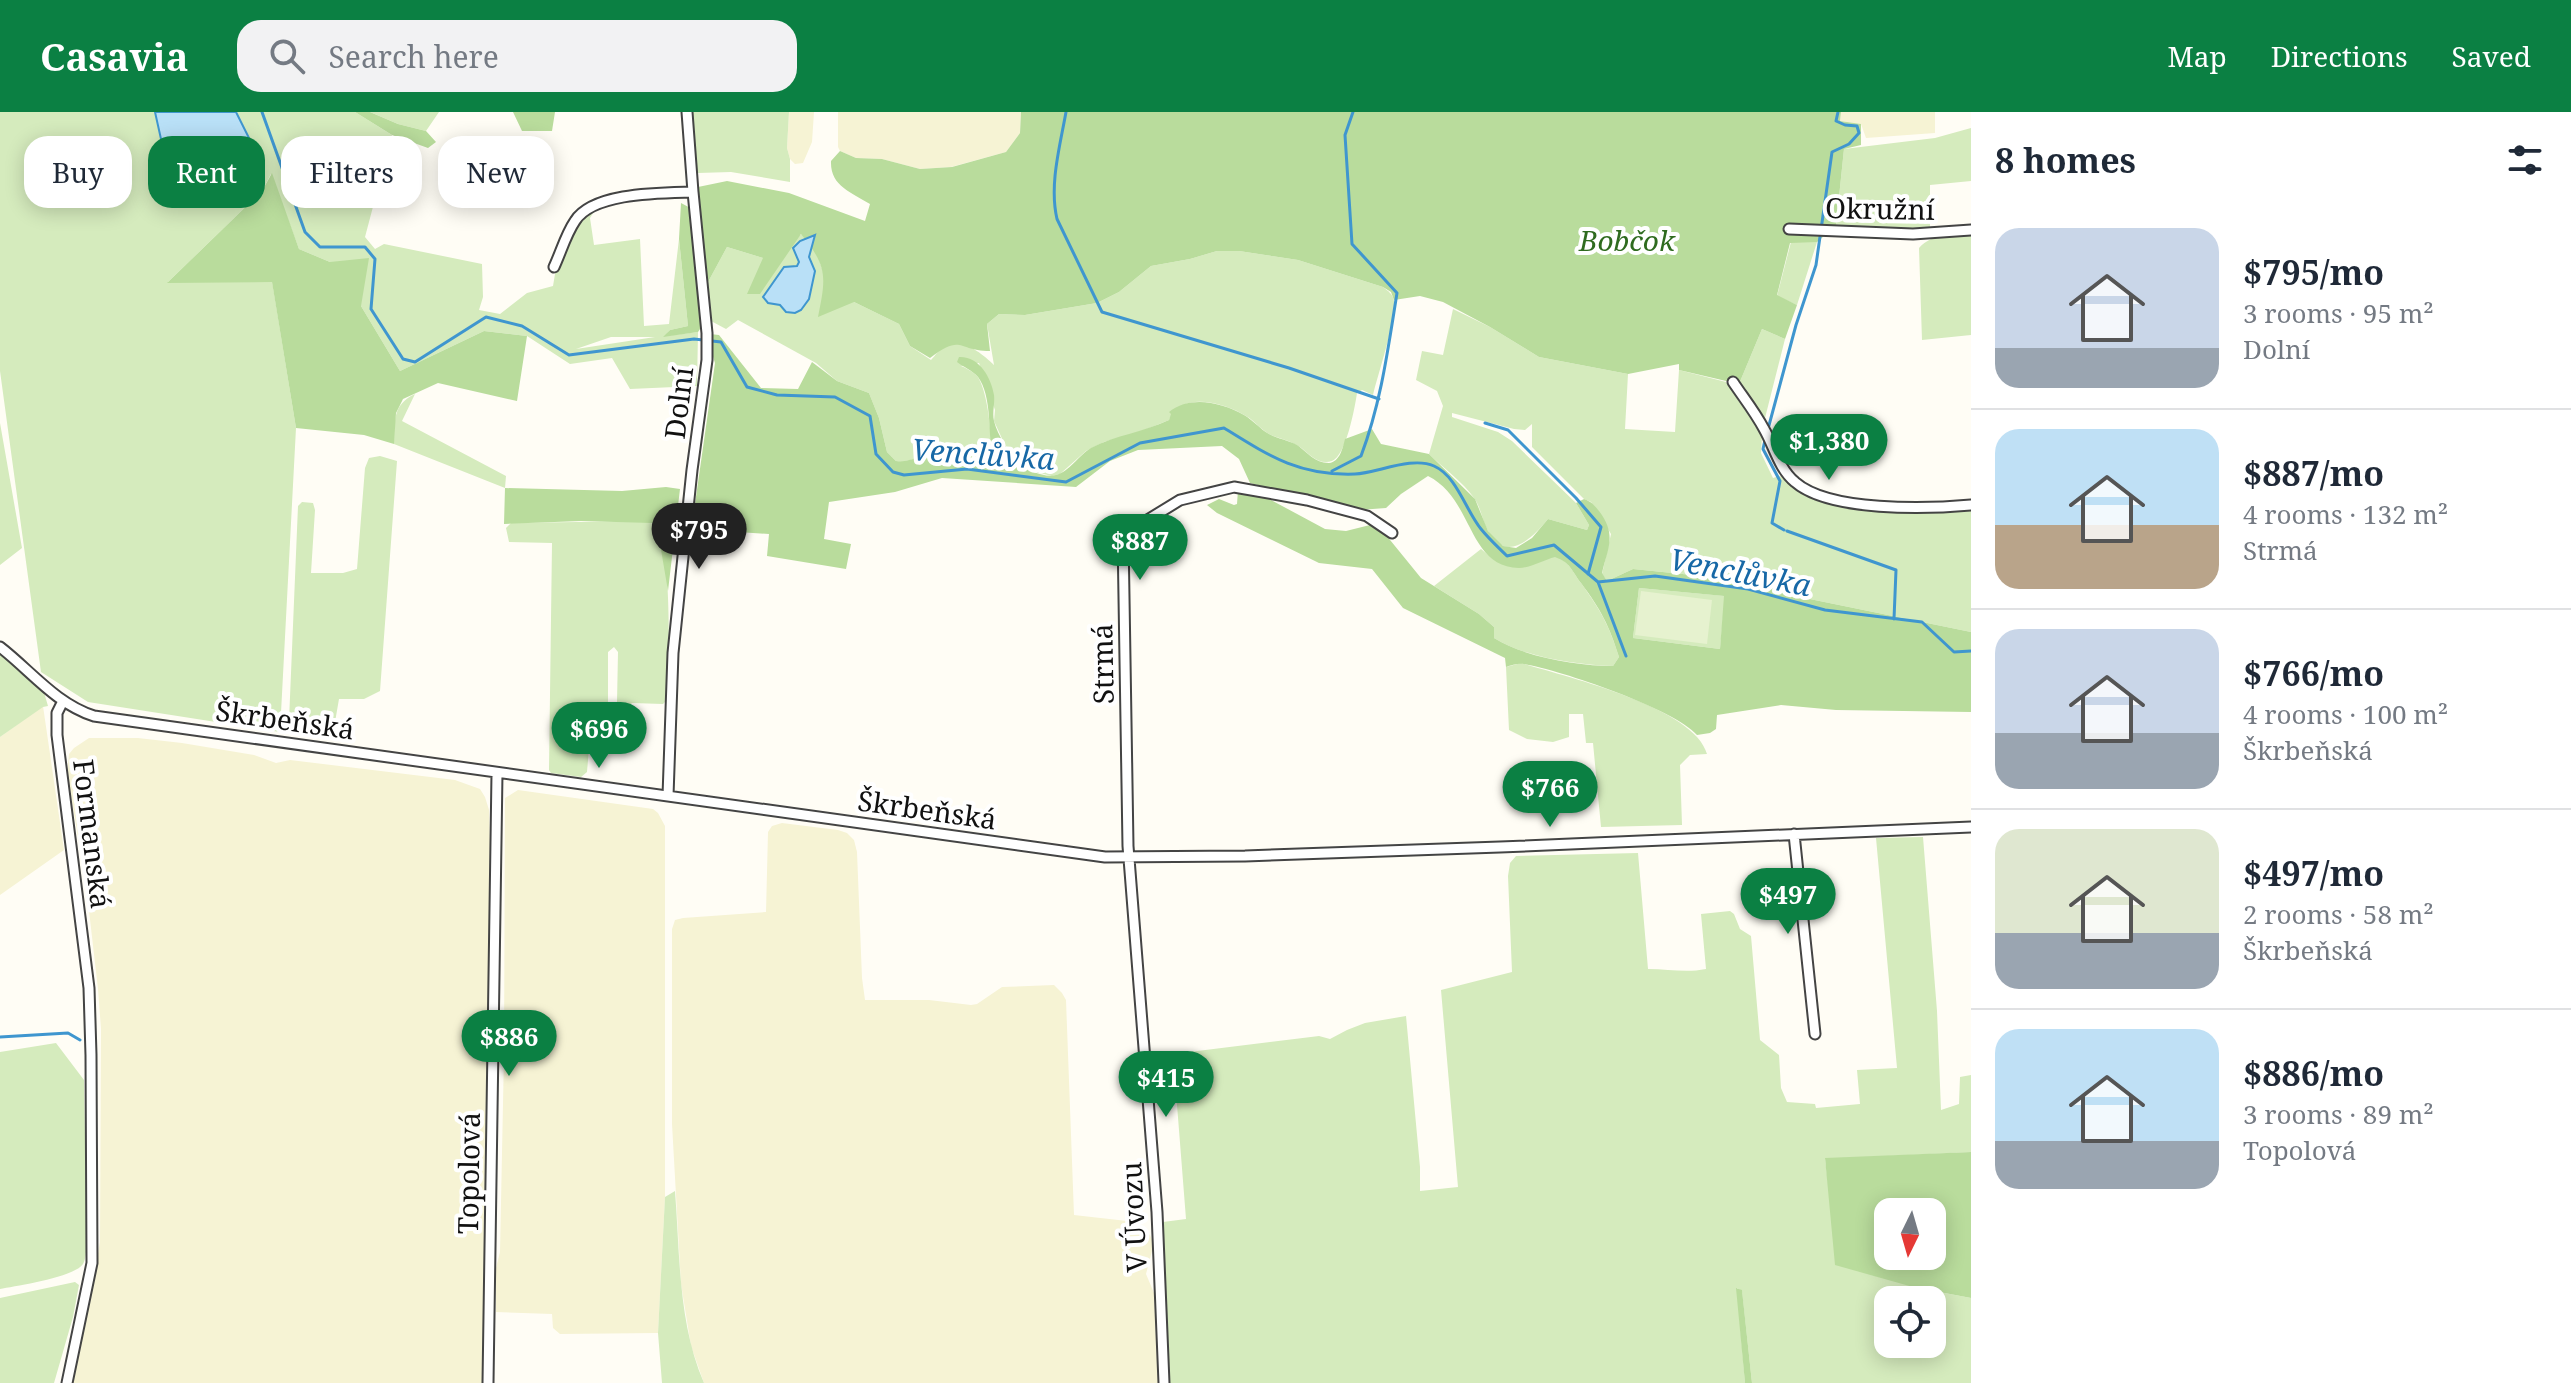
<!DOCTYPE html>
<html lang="en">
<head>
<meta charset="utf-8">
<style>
	body { margin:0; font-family:"Noto Serif",serif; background:#f2f2f3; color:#1f2937; height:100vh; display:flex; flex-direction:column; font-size:30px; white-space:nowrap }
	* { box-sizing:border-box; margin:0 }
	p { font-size:26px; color:#747a83 }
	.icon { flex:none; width:44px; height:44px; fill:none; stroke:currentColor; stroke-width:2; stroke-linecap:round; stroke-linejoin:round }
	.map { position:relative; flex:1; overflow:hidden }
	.drawer { display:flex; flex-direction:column; background:#fff; width:600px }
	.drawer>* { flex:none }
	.hud { position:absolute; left:24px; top:24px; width:760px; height:72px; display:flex; gap:16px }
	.needle { width:52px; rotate:185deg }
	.buttons { position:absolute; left:1874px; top:1086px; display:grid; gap:16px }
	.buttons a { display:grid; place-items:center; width:72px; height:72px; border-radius:16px; background:#fff; box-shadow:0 4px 20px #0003; font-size:40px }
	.price { position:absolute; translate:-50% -68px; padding:0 18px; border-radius:28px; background:#0b8043; color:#fff; font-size:26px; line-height:52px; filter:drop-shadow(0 2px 4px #0008) }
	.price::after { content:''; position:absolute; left:50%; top:48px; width:24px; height:18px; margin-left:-12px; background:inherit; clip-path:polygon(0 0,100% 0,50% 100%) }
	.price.current { background:#222; color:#fff }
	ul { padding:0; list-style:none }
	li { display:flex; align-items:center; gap:24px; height:200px; padding:0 24px }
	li+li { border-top:2px solid #e0e1e3 }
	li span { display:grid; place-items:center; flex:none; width:224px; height:160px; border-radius:24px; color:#555 }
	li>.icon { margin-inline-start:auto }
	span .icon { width:96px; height:96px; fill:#fffc; stroke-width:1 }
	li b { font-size:34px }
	h2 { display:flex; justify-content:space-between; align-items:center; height:96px; padding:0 24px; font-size:34px }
	.tag { padding:0 28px; border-radius:24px; background:#fff; box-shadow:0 4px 20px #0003; font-size:28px; line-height:72px }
	.tag.current { background:#0b8043; color:#fff }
	header { display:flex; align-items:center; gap:48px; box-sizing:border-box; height:112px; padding:0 40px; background:#0b8043; color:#fff }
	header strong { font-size:38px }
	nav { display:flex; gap:44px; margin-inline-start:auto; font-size:28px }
	.search { width:560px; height:72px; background:#f2f2f3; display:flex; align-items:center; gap:20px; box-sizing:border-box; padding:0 28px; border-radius:24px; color:#747a83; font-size:30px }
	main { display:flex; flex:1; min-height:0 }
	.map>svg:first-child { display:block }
	.farmland { fill:#f6f3d4 }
	.green { fill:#d5ebbd; fill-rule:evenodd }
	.forest { fill:#b9dc9c; fill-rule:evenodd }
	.pitch { fill:#e6f2cf }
	.water { fill:#b9e0f7; stroke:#3f96cf; stroke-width:2 }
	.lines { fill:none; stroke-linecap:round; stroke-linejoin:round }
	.stream { stroke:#3f96cf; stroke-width:3 }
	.minor-casing { stroke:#444; stroke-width:13 }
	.minor { stroke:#fff; stroke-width:9 }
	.labels { text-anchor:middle; stroke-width:8; stroke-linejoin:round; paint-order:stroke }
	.street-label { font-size:28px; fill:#111; stroke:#fff }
	.park-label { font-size:28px; font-style:italic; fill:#2f6b1f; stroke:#fff }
	.water-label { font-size:30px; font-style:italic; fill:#1768a6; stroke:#fff }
</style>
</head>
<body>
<header>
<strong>Casavia</strong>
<div class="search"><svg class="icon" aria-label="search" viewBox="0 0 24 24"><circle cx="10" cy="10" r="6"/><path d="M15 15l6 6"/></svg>Search here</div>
<nav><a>Map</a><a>Directions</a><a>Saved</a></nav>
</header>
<main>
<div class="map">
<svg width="1971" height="1271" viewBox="0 0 1971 1271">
	<rect width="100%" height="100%" fill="#fffdf5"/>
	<path class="farmland" d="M 789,0 L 814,0 L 812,30 L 803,51 L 795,52 L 790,47 L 787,36 Z
		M 838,0 L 1021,0 L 1020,21 L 1006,40 L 951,55 L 920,57 L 882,47 L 856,46 L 840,39 L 838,35 Z
		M 1841,0 L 1935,0 L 1935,21 L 1866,26 L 1861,12 L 1840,9 Z
		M 43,594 L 64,738 L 0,783 L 0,625 Z
		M 89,626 L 138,626 L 182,631 L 254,643 L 276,651 L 290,648 L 455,668 L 480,677 L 485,685 L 489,698 L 490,730 L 488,906 L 489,1029 L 482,1271 L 69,1271 L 90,1187 L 100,1130 L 101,917 L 98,877 L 85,764 L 67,662 L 69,642 L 74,636 Z
		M 518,678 L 653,697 L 658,701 L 665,714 L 665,1085 L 658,1221 L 560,1222 L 553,1216 L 552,1202 L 496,1200 L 496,1156 L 500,1140 L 504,942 L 505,686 Z
		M 782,711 L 838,718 L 847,721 L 854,728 L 857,740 L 862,866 L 865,888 L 929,888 L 971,893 L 977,892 L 1002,875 L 1054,873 L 1062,881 L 1066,888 L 1074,1103 L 1127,1109 L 1150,1123 L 1152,1128 L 1152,1139 L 1146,1162 L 1154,1181 L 1158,1271 L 704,1271 L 691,1234 L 681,1172 L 672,1012 L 672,817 L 675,808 L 683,806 L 766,800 L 768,720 L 772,714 Z"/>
	<path class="green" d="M 0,0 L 355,0 L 392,23 L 365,125 L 375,137 L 384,132 L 482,152 L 483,185 L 479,198 L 500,202 L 527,181 L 553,174 L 555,162 L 579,111 L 595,98 L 590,106 L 594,133 L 640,127 L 644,214 L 669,212 L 679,127 L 688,214 L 670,218 L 665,224 L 698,220 L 697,274 L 630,277 L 612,246 L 570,252 L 527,224 L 484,219 L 400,259 L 361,194 L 330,150 L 299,137 L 271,62 L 262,79 L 168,170 L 272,169 L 296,316 L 280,620 L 88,590 L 41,560 L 0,259 ZM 611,225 L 655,225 L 576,237 Z
		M 370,0 L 439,0 L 426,19 L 398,12 Z
		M 692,0 L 789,0 L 787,36 L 790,47 L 790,70 L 731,60 L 698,61 L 693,53 Z
		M 1971,16 L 1971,69 L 1930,73 L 1930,118 L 1836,114 L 1844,37 L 1935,26 Z
		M 1971,121 L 1971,223 L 1922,228 L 1919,136 C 1933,121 1951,122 1971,121 Z
		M 802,122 L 818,144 L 826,169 L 854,190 L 899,212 L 910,234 L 931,248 C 935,244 940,236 945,233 C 962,225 983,242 994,253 L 987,212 L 999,202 L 1025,203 L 1097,191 L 1119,180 L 1151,154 L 1190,147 L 1217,139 L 1239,139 L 1298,148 L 1383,175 C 1388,179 1393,182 1394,189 C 1395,213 1379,258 1373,283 L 1362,278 L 1357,281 C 1355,295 1346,344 1332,349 C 1319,354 1308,341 1300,335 C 1291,329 1281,327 1271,323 C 1262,319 1255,309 1246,304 C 1226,291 1181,278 1169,308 L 1142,319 L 1104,330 L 1086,339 L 1060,362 L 1052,364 L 1031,359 L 1019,354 L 1004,331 L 994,309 L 995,298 L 979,251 L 961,254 C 966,256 973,260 977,264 C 988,277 995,338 988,352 L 983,353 C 968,348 950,339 933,341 C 920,343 911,351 896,349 L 887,340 L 879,306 L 869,281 L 837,269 L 816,251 L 738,208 L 726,217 L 711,209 L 707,172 L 727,135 L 763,146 Z
		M 1791,130 L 1817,130 L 1797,193 L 1777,184 Z
		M 1453,197 L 1490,215 L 1539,245 L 1628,262 L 1625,317 L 1675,320 L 1679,258 L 1726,270 L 1762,323 L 1761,341 L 1773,366 L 1780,364 C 1787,369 1793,376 1799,380 C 1831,401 1933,400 1971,397 L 1971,520 L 1800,485 L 1738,461 L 1702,464 L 1633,457 L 1607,469 L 1602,462 L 1611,422 L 1591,390 L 1584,387 L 1532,335 L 1532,312 L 1525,318 L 1514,317 L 1452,301 L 1452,305 L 1498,320 L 1512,329 L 1576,391 L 1589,413 L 1587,418 L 1548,407 C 1530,429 1504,453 1486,415 C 1482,406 1480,394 1474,386 C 1463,370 1443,356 1429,342 L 1443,294 L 1437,279 L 1416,268 L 1422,239 L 1443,243 Z
		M 1762,217 L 1785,227 L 1765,306 L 1739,272 Z
		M 415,282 L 402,309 L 506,364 L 505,376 L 394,332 C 395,309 392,293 415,282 Z
		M 0,311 L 22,436 L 0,453 Z
		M 380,344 L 397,349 L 380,579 L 364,587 L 339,587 L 335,610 L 331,614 L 292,611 L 289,609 L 298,394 L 302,390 L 313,391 L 315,398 L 311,461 L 343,461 L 357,457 L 365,356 L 369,346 Z
		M 644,409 C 649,410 651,410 655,414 C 673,433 669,559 667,588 L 663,592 L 632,591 L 625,597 L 619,597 L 617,590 L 618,540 L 614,535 L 608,540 L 608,594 L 607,596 L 592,600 L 587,660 L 581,665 L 551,661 L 549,658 L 552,431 L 509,430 L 506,416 L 511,411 Z
		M 1481,437 C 1508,462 1523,455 1555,444 C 1571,451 1571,458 1581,471 C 1601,499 1609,513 1619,545 L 1613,554 C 1577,553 1524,545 1494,526 L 1494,515 L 1479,502 L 1434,474 Z
		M 1639,476 L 1725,484 L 1720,537 L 1633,526 Z
		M 0,542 L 43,577 L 48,594 L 43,595 L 0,625 Z
		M 1521,551 C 1564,564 1695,595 1707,642 L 1690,643 L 1680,653 L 1682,713 L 1601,715 L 1593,631 L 1586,631 L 1583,602 L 1569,602 L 1569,625 L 1553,630 L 1527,627 L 1509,618 L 1506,555 Z
		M 1923,725 L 1937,899 L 1941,998 L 1959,992 L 1960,965 L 1971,963 L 1971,1040 L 1825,1047 L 1828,1071 L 1913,1175 L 1971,1186 L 1971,1271 L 1752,1271 L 1742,1179 L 1737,1176 L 1745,1271 L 1170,1271 L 1163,1110 L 1186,1107 L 1173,942 L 1319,924 L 1330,927 L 1347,918 L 1365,911 L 1406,904 L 1420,1055 L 1420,1079 L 1458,1075 L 1441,878 L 1512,860 L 1508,764 L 1510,751 L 1516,744 L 1638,741 L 1648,857 C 1669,857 1686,861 1706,857 L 1701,802 L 1730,799 L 1734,802 L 1740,817 L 1751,824 L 1760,928 L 1779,943 L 1781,976 L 1787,990 L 1815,992 L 1816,996 L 1860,992 L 1857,958 L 1897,956 L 1876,726 ZM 1888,1188 L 1932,1188 L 1932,1232 L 1888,1232 Z
		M 56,931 L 84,968 L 87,1133 C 86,1138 86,1147 83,1152 C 75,1165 16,1174 0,1177 L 0,940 Z
		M 675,1079 C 680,1143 678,1211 704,1271 L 662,1271 L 658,1221 L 665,1085 Z
		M 75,1170 L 79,1173 L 73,1205 L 54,1271 L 0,1271 L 0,1186 Z"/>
	<path class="forest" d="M 355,0 L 370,0 L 398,12 L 426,19 L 436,30 L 428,36 L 392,23 Z
		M 513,0 L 555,0 L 552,19 L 522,19 Z
		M 1021,0 L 1841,0 L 1840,9 L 1861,12 L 1861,33 L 1844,37 L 1836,114 L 1817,130 L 1790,131 L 1777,183 L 1797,193 L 1785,227 L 1762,217 L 1739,272 L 1679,258 L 1679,252 L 1628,262 L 1539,245 L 1490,215 L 1443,190 L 1420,184 L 1394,188 L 1391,180 L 1383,175 L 1298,148 L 1239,139 L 1217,139 L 1190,147 L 1151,154 L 1119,180 L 1097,191 L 1025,203 L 999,202 L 987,212 L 990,239 C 957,239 963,221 930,246 L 910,234 L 899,212 L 854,190 L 818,205 C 826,165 828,155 801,122 L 760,182 L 747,182 L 763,146 L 727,135 L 707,172 L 700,217 L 698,220 L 663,225 L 670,218 L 688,214 L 679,127 L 681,91 L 696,99 L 698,75 L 727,69 L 789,81 L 865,109 L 870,92 C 851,80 830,74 831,49 L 840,39 L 856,46 L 882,47 L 920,57 L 952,55 L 1006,40 L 1020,21 Z
		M 272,61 L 299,137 L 330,150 L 369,146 L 361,194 L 400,259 L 484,219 L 527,224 L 517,289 L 438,271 L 403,287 L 396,301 L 394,332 L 364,323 L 296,316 L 272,170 L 167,171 L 262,79 Z
		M 710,222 L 719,223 L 761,276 L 798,277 L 812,250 L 837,269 L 869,281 L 879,306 L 887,340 L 896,349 C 911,351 920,342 933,341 C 950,339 968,348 984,353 L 991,349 L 992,342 C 988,319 992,284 978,265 C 972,258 963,255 957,250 L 959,245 C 979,244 991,265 994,283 C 995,292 992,301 994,309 C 998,325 1010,340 1019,354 C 1029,358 1044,366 1056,363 C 1069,360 1079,343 1091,336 C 1116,323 1144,320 1169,308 L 1171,302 L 1169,300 C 1190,283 1221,290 1244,303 C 1253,308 1260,317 1269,322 C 1277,327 1288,328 1297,333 C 1307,340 1315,351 1329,351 C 1340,350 1343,335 1345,327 L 1372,317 L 1381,332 L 1429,342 L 1475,387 L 1488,419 L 1503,434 L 1516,436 L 1532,426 L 1548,407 L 1587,418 L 1589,413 L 1576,391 L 1584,387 C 1592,390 1594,393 1599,399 C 1617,423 1608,435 1602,461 L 1607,469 L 1633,457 L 1702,464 L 1738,461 L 1800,485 L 1971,520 L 1971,600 L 1836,598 L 1781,593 L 1717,603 L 1716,617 L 1710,621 L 1697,623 C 1675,597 1560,558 1524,552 C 1518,551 1512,553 1506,555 L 1505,546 L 1403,496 L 1372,457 L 1319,451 L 1217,401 L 1207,393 L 1219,387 L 1234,393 L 1237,392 L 1238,378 L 1258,381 L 1325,417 L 1346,419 L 1370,413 L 1386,423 L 1421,466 L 1479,502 L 1494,515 L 1494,526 C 1524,545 1578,554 1613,554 L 1619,545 C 1609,513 1601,498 1581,471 C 1571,458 1571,451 1555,445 C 1544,448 1530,456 1519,456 C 1467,455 1474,387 1428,364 L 1401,382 L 1386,396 L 1359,398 L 1250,371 L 1239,347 L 1222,334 L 1138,338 L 1110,349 L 1076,375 L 942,366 L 895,380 L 829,390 L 824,427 L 851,432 L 846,457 L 767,444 L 769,422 L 738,420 L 693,406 L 715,251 L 710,235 ZM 1639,476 L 1724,484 L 1720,537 L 1633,526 Z
		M 666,375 L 680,377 L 668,479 L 658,420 L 652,411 L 581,409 L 504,412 L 505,376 L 622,379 Z
		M 1971,1040 L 1971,1186 L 1913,1175 L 1835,1153 L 1825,1046 ZM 1888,1100 L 1932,1100 L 1932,1144 L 1888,1144 Z
		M 1736,1176 L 1742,1178 L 1752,1271 L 1745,1271 Z"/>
	<path class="pitch" d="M 1641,479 L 1712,488 L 1707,532 L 1635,523 Z"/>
	<path class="water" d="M 155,0 L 236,0 L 264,56 L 263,66 L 254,71 L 243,72 L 163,36 Z
		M 815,123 L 809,145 L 815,159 L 809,187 L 801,198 L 795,201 L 786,200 L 780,193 L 768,191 L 763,185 L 784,155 L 797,154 L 799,150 L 793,136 L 800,129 Z"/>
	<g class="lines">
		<path class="stream" d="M 262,0 L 305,120 L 320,135 L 365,135 L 375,147 L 371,197 L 403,247 L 415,250 L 486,205 L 522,214 L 569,243 L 694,227 L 721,230 L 747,275 L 777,283 L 835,285 L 870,304 L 876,342 L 893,360 L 904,363 L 967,357 L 1066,370 L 1140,331 L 1224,316 C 1269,344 1299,364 1355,362 C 1377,361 1412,344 1434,354 C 1457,364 1466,399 1481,417 C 1489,427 1498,435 1507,444 L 1554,433 L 1598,470 L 1655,464 L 1748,477 L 1825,498 L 1922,510 L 1954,540 L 1971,539
			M 1066,0 C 1060,34 1049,73 1057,107 L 1102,200 L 1289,256 L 1379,287
			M 1485,311 L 1508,318 L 1576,386 L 1601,415 L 1588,462
			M 1768,317 L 1796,213 L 1816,153 L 1832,40 L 1849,32 L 1859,21 L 1857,14 L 1845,13 L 1836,9 L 1838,0
			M 1765,328 L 1763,337 L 1780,369 L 1772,411 L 1784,418
			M 1332,359 L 1361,344 C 1381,291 1388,237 1397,181 L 1352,132 L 1345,23 L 1353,0
			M 1787,419 L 1896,458 L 1894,507
			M 1598,470 L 1626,544
			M 0,925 L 68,921 L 80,928"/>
		<g class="minor-casing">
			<path id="minor" d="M 687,0 L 693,80
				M 1789,117 L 1913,122 L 1971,118
				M 554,155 C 561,140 566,122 575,109 C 593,80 662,81 693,80 L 707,221 L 707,248 L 692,358 L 673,541 L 668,684
				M 1733,270 C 1743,285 1755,300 1764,317 C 1774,334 1779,357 1795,370 C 1829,400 1927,397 1971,393
				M 0,535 C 31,559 56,592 94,604 L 1105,745 L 1245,744 L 1500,735 L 1971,715
				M 63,589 L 57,601 L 57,623 L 89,876 L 91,943 L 92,1151 L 67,1271
				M 1794,722 L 1815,922
				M 488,1271 L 497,661
				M 1164,1271 L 1157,1100 L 1128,734 L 1123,423 L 1180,388 L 1234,375 L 1307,388 L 1367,404 L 1392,421"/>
		</g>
		<use href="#minor" class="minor"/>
	</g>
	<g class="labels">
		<g class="street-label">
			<text transform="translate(1880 97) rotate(1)" y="10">Okružní</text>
			<text transform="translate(679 291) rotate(-83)" y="10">Dolní</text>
			<text transform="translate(1103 552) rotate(-91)" y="10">Strmá</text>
			<text transform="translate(285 608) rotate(8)" y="10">Škrbeňská</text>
			<text transform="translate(927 698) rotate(8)" y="10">Škrbeňská</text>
			<text transform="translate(92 722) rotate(83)" y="10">Formanská</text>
			<text transform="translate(469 1061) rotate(-89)" y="10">Topolová</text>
			<text transform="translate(1134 1105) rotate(-93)" y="10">V Úvozu</text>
		</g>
		<g class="park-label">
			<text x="1627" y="139">Bobčok</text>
		</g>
		<g class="water-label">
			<text transform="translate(983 343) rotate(4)" y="10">Venclůvka</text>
			<text transform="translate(1740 461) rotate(11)" y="10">Venclůvka</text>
		</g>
	</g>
</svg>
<div class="buttons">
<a><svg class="needle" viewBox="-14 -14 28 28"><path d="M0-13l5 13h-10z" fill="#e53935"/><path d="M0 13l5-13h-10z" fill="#747a83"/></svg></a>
<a><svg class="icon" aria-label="locate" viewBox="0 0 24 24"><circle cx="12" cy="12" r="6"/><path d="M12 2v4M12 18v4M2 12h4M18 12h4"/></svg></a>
</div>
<b class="price" style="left:1829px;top:370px">$1,380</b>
<b class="price current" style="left:699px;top:459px">$795</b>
<b class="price" style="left:1140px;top:470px">$887</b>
<b class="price" style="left:599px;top:658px">$696</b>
<b class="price" style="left:1550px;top:717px">$766</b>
<b class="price" style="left:1788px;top:824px">$497</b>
<b class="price" style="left:509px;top:966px">$886</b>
<b class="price" style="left:1166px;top:1007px">$415</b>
<div class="hud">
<a class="tag">Buy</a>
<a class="tag current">Rent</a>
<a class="tag">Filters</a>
<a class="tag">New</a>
</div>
</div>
<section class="drawer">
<h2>8 homes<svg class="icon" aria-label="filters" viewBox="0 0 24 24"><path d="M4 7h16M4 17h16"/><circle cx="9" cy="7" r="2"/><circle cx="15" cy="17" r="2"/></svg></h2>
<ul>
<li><span style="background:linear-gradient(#c9d6e8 75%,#9aa5b1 0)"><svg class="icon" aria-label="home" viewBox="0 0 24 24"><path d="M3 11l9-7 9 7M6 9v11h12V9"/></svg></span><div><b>$795/mo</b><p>3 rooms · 95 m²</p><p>Dolní</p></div></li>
<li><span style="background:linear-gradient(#bfe0f5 60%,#b9a48a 0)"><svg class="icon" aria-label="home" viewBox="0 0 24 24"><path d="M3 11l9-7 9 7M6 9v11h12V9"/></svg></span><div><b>$887/mo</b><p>4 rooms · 132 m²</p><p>Strmá</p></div></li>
<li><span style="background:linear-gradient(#c9d6e8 65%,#9aa5b1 0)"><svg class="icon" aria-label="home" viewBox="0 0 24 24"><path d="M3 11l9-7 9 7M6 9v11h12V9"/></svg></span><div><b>$766/mo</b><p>4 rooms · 100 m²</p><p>Škrbeňská</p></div></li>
<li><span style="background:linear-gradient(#dfe7d0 65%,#9aa5b1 0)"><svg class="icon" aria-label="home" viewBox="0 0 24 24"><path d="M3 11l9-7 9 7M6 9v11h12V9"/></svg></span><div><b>$497/mo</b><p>2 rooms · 58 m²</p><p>Škrbeňská</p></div></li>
<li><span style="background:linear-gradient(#bfe0f5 70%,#9aa5b1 0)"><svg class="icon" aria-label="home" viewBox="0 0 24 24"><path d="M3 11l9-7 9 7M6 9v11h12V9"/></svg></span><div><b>$886/mo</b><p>3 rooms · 89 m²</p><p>Topolová</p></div></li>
</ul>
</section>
</main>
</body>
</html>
